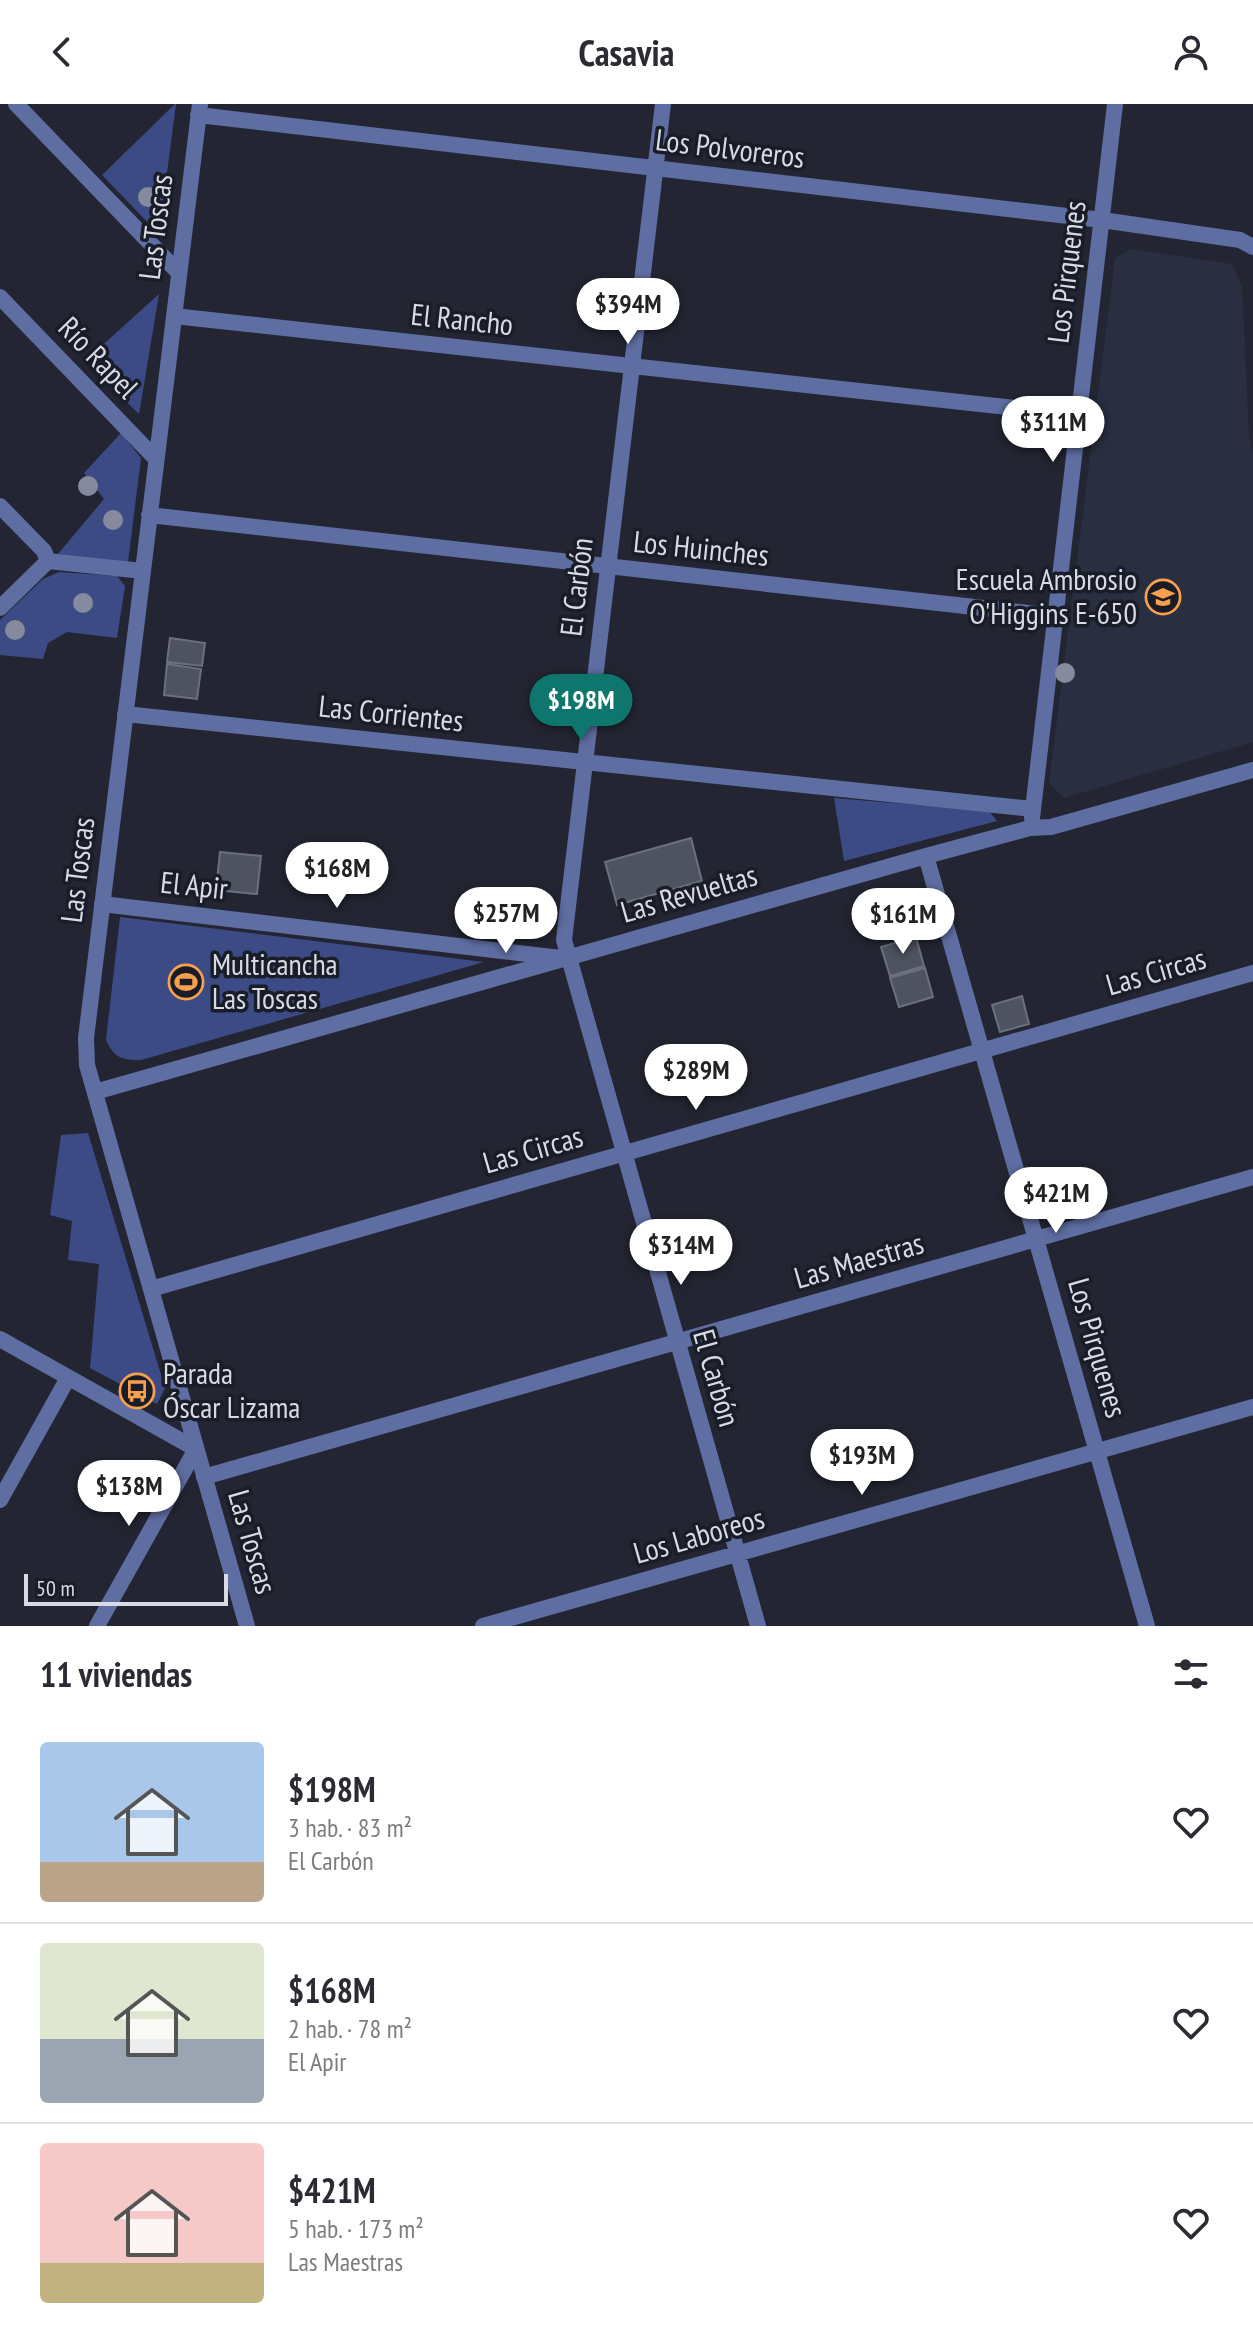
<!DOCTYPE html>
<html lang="es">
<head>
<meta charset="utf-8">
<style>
	body { margin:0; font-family:"PT Sans Narrow",sans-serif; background:#f2f2f3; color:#2b2b33; height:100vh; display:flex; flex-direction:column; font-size:30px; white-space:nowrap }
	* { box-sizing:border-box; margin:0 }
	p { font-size:26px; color:#7c7c81 }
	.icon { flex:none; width:44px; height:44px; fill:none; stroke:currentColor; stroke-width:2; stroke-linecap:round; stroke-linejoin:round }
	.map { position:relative; height:1522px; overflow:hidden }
	.sheet { display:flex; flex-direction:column; background:#fff; flex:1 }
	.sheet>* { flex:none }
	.scale { position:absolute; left:24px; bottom:20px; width:204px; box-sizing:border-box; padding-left:8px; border:4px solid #d8dbe3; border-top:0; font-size:22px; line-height:28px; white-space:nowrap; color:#d8dbe3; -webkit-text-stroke:6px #191d28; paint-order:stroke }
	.price { position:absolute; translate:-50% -68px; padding:0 18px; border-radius:28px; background:#fff; color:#222; font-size:26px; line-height:52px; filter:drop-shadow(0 2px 4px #0008) }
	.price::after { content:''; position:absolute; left:50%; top:48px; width:24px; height:18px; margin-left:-12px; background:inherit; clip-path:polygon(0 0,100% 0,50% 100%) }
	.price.on { background:#0f766e; color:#fff }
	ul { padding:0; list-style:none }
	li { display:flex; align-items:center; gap:24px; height:200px; padding:0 40px }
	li+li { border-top:2px solid #e1e1e2 }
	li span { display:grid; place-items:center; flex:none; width:224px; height:160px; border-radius:8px; color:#555 }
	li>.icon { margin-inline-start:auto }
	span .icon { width:96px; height:96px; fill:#fffc; stroke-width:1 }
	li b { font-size:34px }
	h2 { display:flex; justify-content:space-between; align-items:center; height:96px; padding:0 40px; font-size:34px }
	header { display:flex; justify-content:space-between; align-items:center; height:104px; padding:0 40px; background:#fff; font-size:36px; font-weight:600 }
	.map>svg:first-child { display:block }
	.built { fill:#292e40 }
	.green { fill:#3c4b85 }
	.building { fill:#4e5360; stroke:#6b707e; stroke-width:2 }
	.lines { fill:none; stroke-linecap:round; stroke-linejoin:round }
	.minor { stroke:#5f6ea2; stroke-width:16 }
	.tree { fill:#858b9c }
	.labels { text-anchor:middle; stroke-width:7; stroke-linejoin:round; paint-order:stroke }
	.street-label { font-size:30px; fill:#d8dbe3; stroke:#191d28 }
	.poi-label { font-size:30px; fill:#d8dbe3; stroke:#191d28; text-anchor:start }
</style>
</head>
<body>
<header><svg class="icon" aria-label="back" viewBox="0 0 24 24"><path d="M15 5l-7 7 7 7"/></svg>Casavia<svg class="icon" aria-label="person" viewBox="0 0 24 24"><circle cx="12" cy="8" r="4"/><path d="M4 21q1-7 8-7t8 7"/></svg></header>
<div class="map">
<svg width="1253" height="1522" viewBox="0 0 1253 1522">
	<rect width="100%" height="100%" fill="#232632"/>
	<path class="built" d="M 1131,145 L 1232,160 L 1242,182 L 1249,332 L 1253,348 L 1253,638 L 1064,694 L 1049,679 L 1115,154 Z"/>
	<path class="green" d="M 175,0 L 176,0 L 159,130 L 102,71 Z
		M 159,190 L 139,310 L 85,257 Z
		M 121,329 L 141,354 L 128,458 L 58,450 L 104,395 L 84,369 Z
		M 59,468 L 117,472 L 125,482 L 117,534 L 67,528 L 48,539 L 43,555 L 0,551 L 0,516 L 43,475 Z
		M 834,694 L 989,707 L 997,717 L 844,757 Z
		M 120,813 L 484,858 L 141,956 C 122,956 114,954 106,936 Z
		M 88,1029 L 165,1284 L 157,1300 L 90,1264 L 99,1160 L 68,1156 L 72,1117 L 50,1111 L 61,1031 Z"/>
	<path class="building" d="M 170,534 L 205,539 L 202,562 L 167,558 Z
		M 167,560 L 201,565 L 197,595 L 164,591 Z
		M 691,734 L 702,777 L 617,801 L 605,758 Z
		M 220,748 L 261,752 L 257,790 L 216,786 Z
		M 916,833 L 924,862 L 890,872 L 881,843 Z
		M 925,864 L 933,893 L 899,903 L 890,874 Z
		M 1022,892 L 1029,920 L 1000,928 L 992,901 Z"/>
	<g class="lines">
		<path class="minor" d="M 16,0 L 179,169
			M 200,0 L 86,934 L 87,961 L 247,1522
			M 663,0 L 564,836 L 758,1522
			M 198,11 L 1102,116 L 1240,136 L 1253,143
			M 0,193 L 156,355
			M 174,212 L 1079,311
			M 0,402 L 44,447 L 48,457
			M 149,411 L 1055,512
			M 48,457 L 143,467
			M 0,504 L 48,457
			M 125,610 L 1033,705
			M 1032,714 L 1115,0
			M 926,752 L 1147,1522
			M 102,800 L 561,854
			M 95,988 L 926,752 L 1030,724 L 1051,723 L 1253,666
			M 151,1185 L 1253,869
			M 0,1235 L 196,1345 L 97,1522
			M 204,1373 L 1253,1073
			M 0,1396 L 68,1274
			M 483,1522 L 1253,1303"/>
	</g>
	<g class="tree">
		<circle cx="148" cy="93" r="10"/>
		<circle cx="88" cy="382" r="10"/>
		<circle cx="113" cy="416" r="10"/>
		<circle cx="83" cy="499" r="10"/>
		<circle cx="15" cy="526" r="10"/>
		<circle cx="1065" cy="569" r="10"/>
	</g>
	<defs>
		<g id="school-ring" transform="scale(1.8)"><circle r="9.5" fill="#191d28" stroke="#f9a04c" stroke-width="1.5"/><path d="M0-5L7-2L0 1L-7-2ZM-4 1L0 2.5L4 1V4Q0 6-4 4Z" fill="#f9a04c"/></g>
		<g id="stadium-ring" transform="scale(1.8)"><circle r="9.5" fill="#191d28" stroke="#f9a04c" stroke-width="1.5"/><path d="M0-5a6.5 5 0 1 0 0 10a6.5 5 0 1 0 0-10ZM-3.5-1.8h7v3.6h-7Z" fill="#f9a04c"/></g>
		<g id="bus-ring" transform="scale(1.8)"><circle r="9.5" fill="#191d28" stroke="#f9a04c" stroke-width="1.5"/><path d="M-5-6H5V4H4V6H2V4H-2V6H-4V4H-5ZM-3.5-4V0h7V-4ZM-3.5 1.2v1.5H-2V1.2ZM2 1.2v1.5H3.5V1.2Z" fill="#f9a04c"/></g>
	</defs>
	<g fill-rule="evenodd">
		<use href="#school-ring" x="1163" y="493"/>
		<use href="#stadium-ring" x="186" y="878"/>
		<use href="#bus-ring" x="137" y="1287"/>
	</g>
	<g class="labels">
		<g class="street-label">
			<text transform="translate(730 45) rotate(7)" y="10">Los Polvoreros</text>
			<text transform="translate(156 123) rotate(-83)" y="10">Las Toscas</text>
			<text transform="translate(1067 168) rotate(-83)" y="10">Los Pirquenes</text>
			<text transform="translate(462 216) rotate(6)" y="10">El Rancho</text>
			<text transform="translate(98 254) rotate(46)" y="10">Río Rapel</text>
			<text transform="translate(701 445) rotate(6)" y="10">Los Huinches</text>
			<text transform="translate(577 483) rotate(-83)" y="10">El Carbón</text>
			<text transform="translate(391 610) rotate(6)" y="10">Las Corrientes</text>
			<text transform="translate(78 766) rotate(-83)" y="10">Las Toscas</text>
			<text transform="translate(194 782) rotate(6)" y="10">El Apir</text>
			<text transform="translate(689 790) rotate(-16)" y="10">Las Revueltas</text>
			<text transform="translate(1156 868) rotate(-16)" y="10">Las Circas</text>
			<text transform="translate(533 1046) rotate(-16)" y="10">Las Circas</text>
			<text transform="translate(859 1157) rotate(-16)" y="10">Las Maestras</text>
			<text transform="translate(1097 1244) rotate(74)" y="10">Los Pirquenes</text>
			<text transform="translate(716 1274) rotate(74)" y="10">El Carbón</text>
			<text transform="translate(699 1432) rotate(-16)" y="10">Los Laboreos</text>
			<text transform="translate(252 1438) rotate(74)" y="10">Las Toscas</text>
		</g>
		<g class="poi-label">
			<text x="1137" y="486" text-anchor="end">Escuela Ambrosio<tspan x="1137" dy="34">O'Higgins E-650</tspan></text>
			<text x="212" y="871">Multicancha<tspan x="212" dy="34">Las Toscas</tspan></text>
			<text x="163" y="1280">Parada<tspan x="163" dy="34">Óscar Lizama</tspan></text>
		</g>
	</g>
</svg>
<div class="scale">50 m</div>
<b class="price" style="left:628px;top:242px">$394M</b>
<b class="price" style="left:1053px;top:360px">$311M</b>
<b class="price on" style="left:581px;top:638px">$198M</b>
<b class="price" style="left:337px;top:806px">$168M</b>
<b class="price" style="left:506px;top:851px">$257M</b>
<b class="price" style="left:903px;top:852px">$161M</b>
<b class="price" style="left:696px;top:1008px">$289M</b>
<b class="price" style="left:1056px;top:1131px">$421M</b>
<b class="price" style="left:681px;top:1183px">$314M</b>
<b class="price" style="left:862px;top:1393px">$193M</b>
<b class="price" style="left:129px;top:1424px">$138M</b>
</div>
<section class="sheet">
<h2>11 viviendas<svg class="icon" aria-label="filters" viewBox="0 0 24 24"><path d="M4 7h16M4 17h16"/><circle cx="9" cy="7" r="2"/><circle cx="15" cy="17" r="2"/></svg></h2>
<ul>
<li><span style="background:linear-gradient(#a9c7e8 75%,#b9a48a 0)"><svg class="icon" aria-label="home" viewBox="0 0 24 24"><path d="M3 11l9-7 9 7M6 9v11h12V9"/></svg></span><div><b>$198M</b><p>3 hab. · 83 m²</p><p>El Carbón</p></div><svg class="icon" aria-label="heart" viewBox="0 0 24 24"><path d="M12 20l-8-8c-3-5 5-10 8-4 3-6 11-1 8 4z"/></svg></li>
<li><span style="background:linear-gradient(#dfe7d0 60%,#9aa5b1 0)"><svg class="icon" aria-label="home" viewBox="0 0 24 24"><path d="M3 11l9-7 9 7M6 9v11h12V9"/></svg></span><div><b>$168M</b><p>2 hab. · 78 m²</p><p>El Apir</p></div><svg class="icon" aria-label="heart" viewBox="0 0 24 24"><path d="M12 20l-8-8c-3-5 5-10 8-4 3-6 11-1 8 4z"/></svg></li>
<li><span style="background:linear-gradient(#f6c9c9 75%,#c2b280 0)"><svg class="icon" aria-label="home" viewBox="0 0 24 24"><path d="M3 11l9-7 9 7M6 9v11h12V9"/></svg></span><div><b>$421M</b><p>5 hab. · 173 m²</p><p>Las Maestras</p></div><svg class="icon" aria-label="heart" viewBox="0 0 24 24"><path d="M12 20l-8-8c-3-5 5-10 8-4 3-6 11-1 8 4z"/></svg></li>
</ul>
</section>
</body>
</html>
